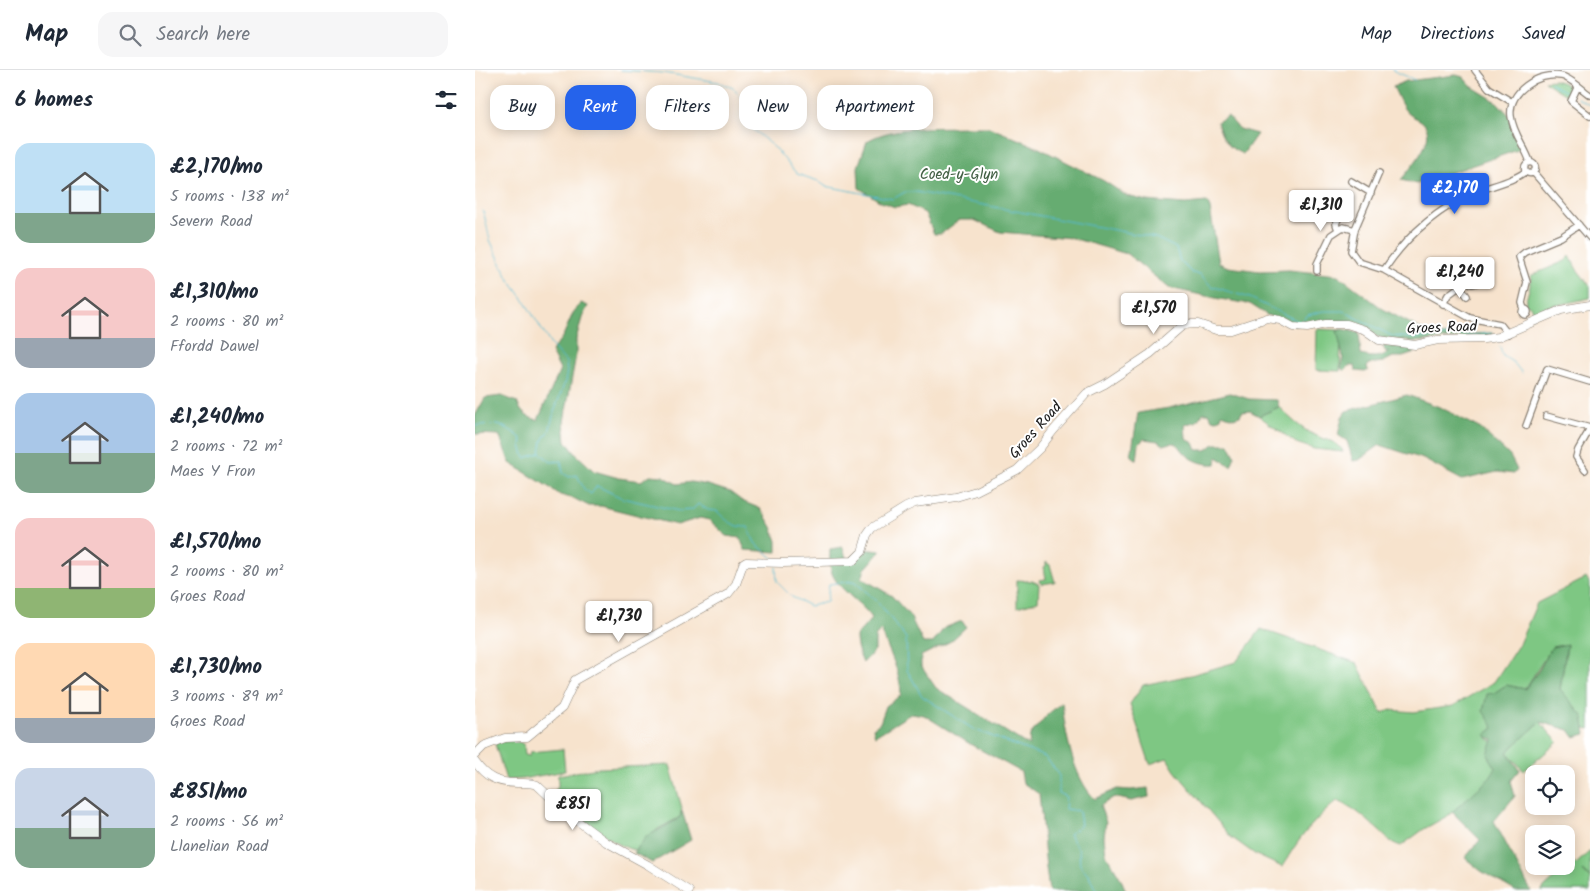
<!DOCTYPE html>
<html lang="en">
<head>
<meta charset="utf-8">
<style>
	body { margin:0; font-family:Kalam,sans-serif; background:#f6f6f7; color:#1f2937; height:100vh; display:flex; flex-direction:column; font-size:19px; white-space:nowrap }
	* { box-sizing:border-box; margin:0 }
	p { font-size:16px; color:#747a83 }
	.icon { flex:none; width:28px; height:28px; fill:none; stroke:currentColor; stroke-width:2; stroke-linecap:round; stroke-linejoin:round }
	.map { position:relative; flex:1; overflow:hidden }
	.panel { display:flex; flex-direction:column; background:#fff; width:475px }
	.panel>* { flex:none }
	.banner { position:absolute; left:15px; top:15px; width:475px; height:45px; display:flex; gap:10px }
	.tools { position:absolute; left:1050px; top:695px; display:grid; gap:10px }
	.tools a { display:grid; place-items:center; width:50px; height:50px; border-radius:10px; background:#fff; box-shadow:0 2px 12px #0003; font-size:25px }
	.price { position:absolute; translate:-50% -42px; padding:0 11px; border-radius:5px; background:#fff; color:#222; font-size:16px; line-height:32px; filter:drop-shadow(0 1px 2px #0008) }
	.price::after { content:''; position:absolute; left:50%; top:30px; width:15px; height:11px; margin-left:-8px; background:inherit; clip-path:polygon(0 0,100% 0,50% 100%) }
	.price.current { background:#2563eb; color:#fff }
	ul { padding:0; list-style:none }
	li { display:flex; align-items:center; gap:15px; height:125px; padding:0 15px }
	li span { display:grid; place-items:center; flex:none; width:140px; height:100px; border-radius:15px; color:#555 }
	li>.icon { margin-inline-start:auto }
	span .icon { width:60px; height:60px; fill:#fffc; stroke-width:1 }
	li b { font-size:21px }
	h2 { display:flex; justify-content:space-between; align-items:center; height:60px; padding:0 15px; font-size:21px }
	.tag { padding:0 18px; border-radius:15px; background:#fff; box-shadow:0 2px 12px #0003; font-size:18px; line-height:45px }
	.tag.current { background:#2563eb; color:#fff }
	header { display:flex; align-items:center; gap:30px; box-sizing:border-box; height:70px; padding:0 25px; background:#fff; border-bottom:1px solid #e0e1e3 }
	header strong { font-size:24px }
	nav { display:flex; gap:28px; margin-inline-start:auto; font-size:18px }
	.search { width:350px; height:45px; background:#f6f6f7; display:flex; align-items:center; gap:12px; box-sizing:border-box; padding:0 18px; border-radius:15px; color:#747a83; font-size:19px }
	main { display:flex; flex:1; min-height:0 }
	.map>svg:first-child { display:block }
	.green { fill:#7ec783; stroke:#4d7250 }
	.forest { fill:#66ac71; stroke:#416446 }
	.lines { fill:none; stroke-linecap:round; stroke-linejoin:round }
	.stream { stroke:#55bbd3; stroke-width:1 }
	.street-casing { stroke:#8a8074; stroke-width:8 }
	.secondary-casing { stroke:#8a8074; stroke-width:9 }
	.street { stroke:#fff; stroke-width:5.5 }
	.secondary { stroke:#fff; stroke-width:8 }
	.labels { text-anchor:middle; stroke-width:4; stroke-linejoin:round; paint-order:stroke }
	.park-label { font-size:15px; fill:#436045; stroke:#fff }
	.street-label { font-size:15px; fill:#1c1c1c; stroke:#fff }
</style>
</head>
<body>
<header>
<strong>Map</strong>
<div class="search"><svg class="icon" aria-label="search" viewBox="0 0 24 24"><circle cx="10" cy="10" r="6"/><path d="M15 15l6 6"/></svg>Search here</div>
<nav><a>Map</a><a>Directions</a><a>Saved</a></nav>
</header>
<main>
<section class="panel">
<h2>6 homes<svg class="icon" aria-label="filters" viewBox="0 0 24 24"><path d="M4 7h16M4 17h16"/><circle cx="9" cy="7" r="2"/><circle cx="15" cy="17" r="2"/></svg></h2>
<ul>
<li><span style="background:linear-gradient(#bfe0f5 70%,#7fa58c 0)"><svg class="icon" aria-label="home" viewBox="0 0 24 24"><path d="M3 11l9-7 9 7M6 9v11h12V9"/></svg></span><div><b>£2,170/mo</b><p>5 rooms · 138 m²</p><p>Severn Road</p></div></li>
<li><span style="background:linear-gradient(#f6c9c9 70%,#9aa5b1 0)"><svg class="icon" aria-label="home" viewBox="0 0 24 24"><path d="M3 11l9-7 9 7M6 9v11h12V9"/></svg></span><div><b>£1,310/mo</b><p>2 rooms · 80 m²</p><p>Ffordd Dawel</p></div></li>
<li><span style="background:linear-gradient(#a9c7e8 60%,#7fa58c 0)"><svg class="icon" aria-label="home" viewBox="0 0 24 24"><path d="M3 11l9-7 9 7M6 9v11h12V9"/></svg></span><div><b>£1,240/mo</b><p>2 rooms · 72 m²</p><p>Maes Y Fron</p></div></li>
<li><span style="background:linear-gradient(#f6c9c9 70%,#8fb573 0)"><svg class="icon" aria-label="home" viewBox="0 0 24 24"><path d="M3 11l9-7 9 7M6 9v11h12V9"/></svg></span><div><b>£1,570/mo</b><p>2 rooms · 80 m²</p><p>Groes Road</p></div></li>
<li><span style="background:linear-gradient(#ffd9b3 75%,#9aa5b1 0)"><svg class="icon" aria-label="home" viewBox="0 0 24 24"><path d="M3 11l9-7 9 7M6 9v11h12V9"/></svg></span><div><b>£1,730/mo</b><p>3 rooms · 89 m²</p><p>Groes Road</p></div></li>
<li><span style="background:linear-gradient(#c9d6e8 60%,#7fa58c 0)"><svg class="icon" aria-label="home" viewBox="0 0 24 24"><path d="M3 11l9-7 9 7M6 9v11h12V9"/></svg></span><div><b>£851/mo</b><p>2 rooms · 56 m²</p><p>Llanelian Road</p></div></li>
</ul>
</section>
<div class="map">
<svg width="1115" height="821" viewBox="0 0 1115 821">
	<rect width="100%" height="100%" fill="#fff"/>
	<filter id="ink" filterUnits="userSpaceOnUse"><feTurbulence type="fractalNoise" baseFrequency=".02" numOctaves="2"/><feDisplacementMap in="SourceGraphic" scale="10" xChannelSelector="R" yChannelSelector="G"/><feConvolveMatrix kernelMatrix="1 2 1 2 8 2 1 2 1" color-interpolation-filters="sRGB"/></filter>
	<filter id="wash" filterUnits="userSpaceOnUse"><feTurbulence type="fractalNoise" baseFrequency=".0096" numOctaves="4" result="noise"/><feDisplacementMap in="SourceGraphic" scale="20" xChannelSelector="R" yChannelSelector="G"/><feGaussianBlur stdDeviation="1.12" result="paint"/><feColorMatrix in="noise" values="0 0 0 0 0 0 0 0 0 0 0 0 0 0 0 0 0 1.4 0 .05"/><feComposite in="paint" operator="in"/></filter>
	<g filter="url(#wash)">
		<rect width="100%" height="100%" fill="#f7e3cd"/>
		<path class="green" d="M 1079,10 L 1089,13 L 1097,19 L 1094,27 L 1069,11 Z
			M 1095,186 L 1101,198 L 1115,216 L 1115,228 L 1083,235 L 1082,234 L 1068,239 L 1056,248 C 1058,241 1058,236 1050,234 L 1057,208 L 1055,206 L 1090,191 Z
			M 842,259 L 866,260 L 865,301 L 841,300 Z
			M 804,337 C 815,348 827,360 842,366 C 851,370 865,372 868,382 L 839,379 L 821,373 L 784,346 Z
			M 571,492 L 575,495 L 580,512 L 566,514 L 565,510 L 571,509 L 569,497 L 571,496 Z
			M 1111,508 L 1115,513 L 1115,659 L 1110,658 L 1108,646 L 1085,620 L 1092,575 L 1077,577 L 1050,619 L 1031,615 L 1019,623 L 1019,658 L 1010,665 L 1023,677 L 1027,711 L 1003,720 L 974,745 L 949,759 L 926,776 C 913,772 911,766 901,758 C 889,747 877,736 862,731 C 836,753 824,768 807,797 L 781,785 L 756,767 L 700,701 L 692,688 L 675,694 L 655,634 L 668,615 L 716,605 L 761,592 L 786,559 L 882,593 L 907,643 L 915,640 L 939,642 L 978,636 L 1019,612 L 1044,574 L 1062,533 Z
			M 542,510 L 557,511 L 564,514 L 563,531 L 542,537 Z
			M 1065,652 L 1083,672 L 1049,701 L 1032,682 Z
			M 42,670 L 49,675 L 50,685 L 55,686 L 55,682 L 88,679 L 90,701 L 47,709 L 31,710 L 20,674 L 23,672 Z
			M 195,695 L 207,738 L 205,747 L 183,759 L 160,780 C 140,778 93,738 78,723 L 83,717 L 83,705 L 124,698 Z
			M 1115,781 L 1115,808 L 1107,800 L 1115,809 L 1115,821 L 1066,821 L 1098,791 L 1101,794 Z"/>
		<path class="forest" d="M 981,5 L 988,7 L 996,16 L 1022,32 L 1036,47 L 1049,78 L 942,114 L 926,110 C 935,98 961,71 950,55 C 946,49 939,48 934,44 C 927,39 923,25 918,17 L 931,11 Z
			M 753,46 L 764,59 L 782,64 L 768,84 C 752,78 747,68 742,52 Z
			M 492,57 L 514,57 L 564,78 L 629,111 L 652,126 L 672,131 L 710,134 L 732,132 L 735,138 L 744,193 L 753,197 L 785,201 L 814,200 L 863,205 L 908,239 L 959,266 L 1017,263 L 1019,265 L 940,272 L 905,268 L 873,252 L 843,251 L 832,255 L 820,255 L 792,245 L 775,234 L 745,229 L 694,218 L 652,184 L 597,168 L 525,162 L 499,150 L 484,150 L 466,164 L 459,164 L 450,143 L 433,135 L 420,137 L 406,132 L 384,118 L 383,97 L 392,71 C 419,55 461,58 492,57 Z
			M 106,233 L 113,236 L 107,248 L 101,269 L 101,285 L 89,352 L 91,371 L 101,384 L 119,401 L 144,408 L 166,411 L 175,405 L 188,406 L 202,414 L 216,412 L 233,415 L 255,422 L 267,431 L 286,439 L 297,457 L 302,471 L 302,482 L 270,480 L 265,468 L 252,466 L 234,450 L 225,448 L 202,455 L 126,436 L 114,436 L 100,429 L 85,425 L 77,419 L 35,393 L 24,365 L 0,364 L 0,346 L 10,328 L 27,326 L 42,332 C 46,343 51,347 63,350 L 85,300 L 76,282 L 88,266 L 98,243 Z
			M 868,259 L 884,263 L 886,285 C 896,288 905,288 914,282 L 910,281 L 908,276 L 938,278 L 940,283 L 928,287 L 918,287 L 908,292 L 893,294 L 892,298 L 894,300 L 890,302 L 881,301 L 880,296 L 874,296 L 869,301 L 866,298 L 868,287 L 862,261 Z
			M 755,323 L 774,329 L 802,330 L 804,337 L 784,346 L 775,341 L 767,342 L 765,346 L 758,348 L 747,344 L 746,348 L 742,350 L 737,349 L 734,343 L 728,343 L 721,352 L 710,354 L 711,369 L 719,373 L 722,380 L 731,380 L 739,374 L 754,374 L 760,386 L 756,396 L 742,387 L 741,394 C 731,395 721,392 713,386 C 703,378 705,369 689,375 L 683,371 L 669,369 L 664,374 L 662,390 L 656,385 L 663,343 L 694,338 Z
			M 932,325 L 967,338 L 1006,359 L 1035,386 L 1042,400 L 1039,404 L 1022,402 L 987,410 L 948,389 L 905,375 L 884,390 L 878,391 L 872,371 L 863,365 L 867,347 L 871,341 Z
			M 368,477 L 372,491 L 388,479 L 406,481 L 390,499 L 387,508 L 417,526 L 435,546 L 448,573 L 458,573 L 469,558 L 487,551 L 491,557 L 476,571 L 446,586 L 446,596 L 461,618 L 554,676 L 555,665 L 571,646 L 587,632 C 590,662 598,708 620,729 L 642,719 L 656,720 L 673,718 L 674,727 L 656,731 L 639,727 L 625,736 L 631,752 L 629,767 L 631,784 L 646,809 L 651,821 L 574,821 C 569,789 568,756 564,724 L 548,713 L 546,702 L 495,674 L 449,645 L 437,643 L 400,666 L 398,658 L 405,653 L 411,636 L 426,625 C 426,602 413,580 406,560 L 400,567 L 400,580 L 388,593 C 384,584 381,577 381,566 L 397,548 C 386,532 360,518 356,500 C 354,493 355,486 355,479 Z
			M 1092,574 L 1085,619 L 1108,646 L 1111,664 L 1099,667 L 1094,660 L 1065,652 L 1032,682 L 1045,700 L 1036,711 L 1040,726 L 1019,751 L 1056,821 L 1040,821 L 1006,801 L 990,788 L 1005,770 L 977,742 L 1015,708 L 1021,698 L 1013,685 L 1018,670 L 1010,665 L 1019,658 L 1008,641 L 1012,624 L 1019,623 L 1031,615 L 1050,619 L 1064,600 L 1077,577 Z
			M 207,741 L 216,770 L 177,793 L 159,783 L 171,767 L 201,750 L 205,747 Z"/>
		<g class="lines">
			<path class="stream" d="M 146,0 L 189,3 L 243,12 L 258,18 L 269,31 L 275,57 L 299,77 L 322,104 L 343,111 L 350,116 L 418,129 L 430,122 L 441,122 L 681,168 L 701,178 L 705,191 L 717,203 L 725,204 L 736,216 L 775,228 L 825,252 L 833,245 L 848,241 L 868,241 L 917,266 L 938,268 L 1017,263
				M 917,0 L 940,10
				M 1076,13 L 1093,23
				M 1102,28 L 1115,35
				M 7,140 L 9,144 L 15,170 L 33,208 L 47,227 L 76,275 L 91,292 L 92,301 L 90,312 L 79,342 L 74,362 L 69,367 L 67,371 L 65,383
				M 1025,277 L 1028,286 L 1039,293 L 1047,303
				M 0,356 C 22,352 30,355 47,369 L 46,376 L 50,388 L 65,383 L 76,392 L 86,391 L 88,403 L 94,407 L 102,405 L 109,419 L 116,424 L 122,416 L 147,428 L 204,441 L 217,440 L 223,434 L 233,440 L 242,441 C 250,450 260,458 273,457 L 280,473 L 299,489
				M 301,497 L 302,512 L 317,527 L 335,536 L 352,532 L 354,514 L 379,511 L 403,532 L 431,568 L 432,600 L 447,626 L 498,659 L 570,687 L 584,704 L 584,723 L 591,727 L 590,739 L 604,741 L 606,755 L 594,764 L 604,780 L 605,795 L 614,805 L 621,821"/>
		</g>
	</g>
	<g filter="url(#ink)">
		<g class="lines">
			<g class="street-casing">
				<path id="street" d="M 1000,0 L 1014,18 L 1037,32
					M 1103,16 L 1096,31 L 1115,46
					M 1055,92 C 1050,76 1038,64 1036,46 C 1033,22 1063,2 1086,6 C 1094,7 1108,20 1115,25
					M1049.5 98a5.5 5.5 0 1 1 11 0a5.5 5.5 0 1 1-11 0Z
					M 1058,102 L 1115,168
					M 904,103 L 880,159 L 876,181 L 884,192 L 909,200 L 995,248 L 1025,254 L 1033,264
					M 876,111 L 896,123
					M 863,149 L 861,154 L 863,160
					M 909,200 C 931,167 961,140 998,123 C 1013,116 1038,112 1051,101
					M 842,201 L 842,194 L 856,165 L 868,157 L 880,160
					M 997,207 L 1002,207 L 1001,213 L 997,214 L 992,211 Z
					M 985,216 L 992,226
					M 968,234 L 973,225 L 992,211
					M1047 242a3 3 0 1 1 6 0a3 3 0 1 1-6 0Z
					M 1049,239 L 1047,233 L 1052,212 L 1044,187 L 1050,182 L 1086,167 L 1104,155
					M 1071,346 L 1115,358
					M 1051,356 L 1072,299 L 1115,312
					M 1110,400 L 1101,387 L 1103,380 L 1115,359"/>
			</g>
			<g class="secondary-casing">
				<path id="secondary" d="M 0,685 L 9,676 L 22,671 L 30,668 L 52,667 L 87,638 L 100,610 L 253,524 L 261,514 L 268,494 L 271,492 L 308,493 L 378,491 L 387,482 L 392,465 L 397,458 L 431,437 L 440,433 L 481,427 L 501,421 L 542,400 L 565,378 L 578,361 L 612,323 L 630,314 L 675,284 L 707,256 L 715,254 L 723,254 L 741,260 L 756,260 L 792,248 L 805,250 L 818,257 L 832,258 L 851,254 L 872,254 L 890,260 L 904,270 L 940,275 L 963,270 L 1009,269 L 1023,267 L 1086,240 L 1115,235
					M 0,692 C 11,708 23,713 42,713 C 49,713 55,712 62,715 L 93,744 L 131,772 L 173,795 L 214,821"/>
			</g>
			<use href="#street" class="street"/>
			<use href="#secondary" class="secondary"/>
		</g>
	</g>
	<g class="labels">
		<g class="park-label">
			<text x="484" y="109">Coed-y-Glyn</text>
		</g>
		<g class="street-label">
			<text transform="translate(967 257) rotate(-2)" y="5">Groes Road</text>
			<text transform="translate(560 360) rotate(-48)" y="5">Groes Road</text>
		</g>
	</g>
</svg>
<div class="tools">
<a><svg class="icon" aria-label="locate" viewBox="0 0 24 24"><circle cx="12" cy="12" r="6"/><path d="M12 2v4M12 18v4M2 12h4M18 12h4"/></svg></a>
<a><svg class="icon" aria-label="layers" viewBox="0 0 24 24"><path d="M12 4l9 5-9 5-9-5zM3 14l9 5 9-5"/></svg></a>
</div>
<b class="price current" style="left:980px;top:145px">£2,170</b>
<b class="price" style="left:846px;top:162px">£1,310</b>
<b class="price" style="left:985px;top:229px">£1,240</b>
<b class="price" style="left:679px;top:265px">£1,570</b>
<b class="price" style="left:144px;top:573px">£1,730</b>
<b class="price" style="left:98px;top:761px">£851</b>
<div class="banner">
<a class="tag">Buy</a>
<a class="tag current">Rent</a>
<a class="tag">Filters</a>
<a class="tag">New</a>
<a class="tag">Apartment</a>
</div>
</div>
</main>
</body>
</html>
